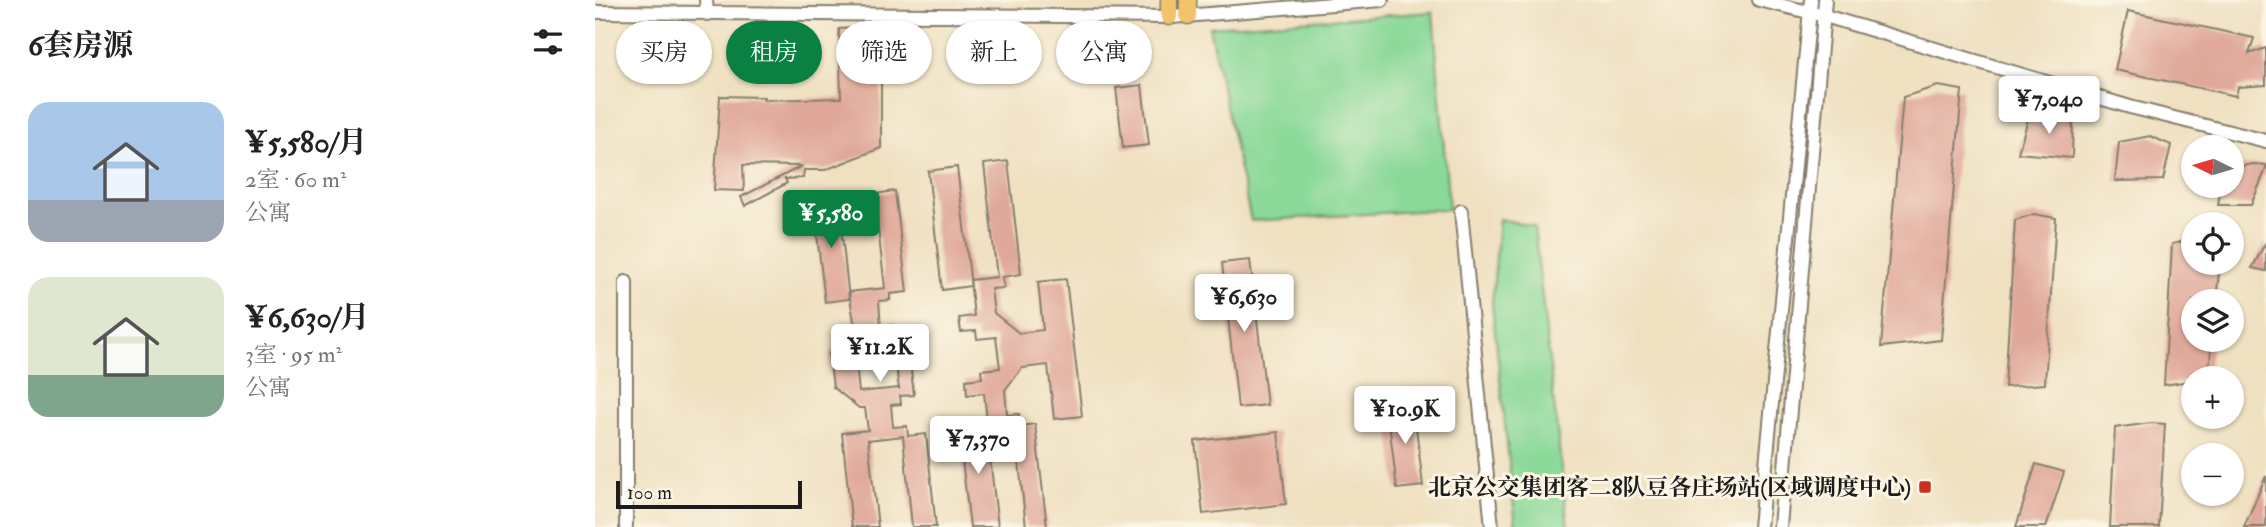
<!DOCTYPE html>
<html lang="zh">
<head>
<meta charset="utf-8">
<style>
	body { margin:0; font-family:"IM FELL Double Pica","Noto Serif SC",serif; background:#f6f6f6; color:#222; height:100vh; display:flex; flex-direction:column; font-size:26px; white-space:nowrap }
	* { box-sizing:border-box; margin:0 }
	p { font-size:23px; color:#767676 }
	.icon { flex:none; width:38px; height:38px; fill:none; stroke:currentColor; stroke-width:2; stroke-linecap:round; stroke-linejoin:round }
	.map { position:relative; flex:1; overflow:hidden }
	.side { display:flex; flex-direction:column; background:#fff; width:595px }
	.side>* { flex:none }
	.banner { position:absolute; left:21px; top:21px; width:665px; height:63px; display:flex; gap:14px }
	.needle { width:46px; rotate:275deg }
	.buttons { position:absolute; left:1586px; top:135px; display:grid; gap:14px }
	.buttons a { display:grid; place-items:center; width:63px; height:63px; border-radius:50%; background:#fff; box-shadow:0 2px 5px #0004; font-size:35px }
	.scale { position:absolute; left:21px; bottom:18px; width:186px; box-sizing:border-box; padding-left:7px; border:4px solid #1c1c1c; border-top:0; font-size:19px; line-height:24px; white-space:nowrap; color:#1c1c1c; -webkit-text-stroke:5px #fcf5e5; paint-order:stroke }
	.price { position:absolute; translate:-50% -60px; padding:0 16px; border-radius:7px; background:#fff; color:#222; font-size:23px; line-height:46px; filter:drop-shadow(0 2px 4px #0008) }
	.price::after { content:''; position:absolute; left:50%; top:42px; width:21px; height:16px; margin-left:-10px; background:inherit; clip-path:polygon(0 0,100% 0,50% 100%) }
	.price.current { background:#0b8043; color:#fff }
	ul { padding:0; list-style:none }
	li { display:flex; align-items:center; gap:21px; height:175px; padding:0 28px }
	li span { display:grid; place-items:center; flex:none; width:196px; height:140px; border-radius:21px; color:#555 }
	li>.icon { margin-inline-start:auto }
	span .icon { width:84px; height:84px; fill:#fffc; stroke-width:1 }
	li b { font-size:30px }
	h2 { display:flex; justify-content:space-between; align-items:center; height:84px; padding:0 28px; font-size:30px }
	.tag { padding:0 24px; border-radius:32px; background:#fff; box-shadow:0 2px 5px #0004; font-size:24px; line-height:63px }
	.tag.current { background:#0b8043; color:#fff }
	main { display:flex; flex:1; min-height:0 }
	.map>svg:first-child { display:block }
	.green { fill:#8bd998; stroke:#547a5a; stroke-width:2 }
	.building { fill:#e0a899; fill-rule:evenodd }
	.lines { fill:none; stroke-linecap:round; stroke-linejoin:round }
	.minor-casing { stroke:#867e6e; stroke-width:16 }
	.major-casing { stroke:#867e6e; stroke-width:19 }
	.minor { stroke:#fff; stroke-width:12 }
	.major { stroke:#f2c36a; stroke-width:16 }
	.poi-dot { fill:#c8321e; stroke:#fcf5e5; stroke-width:2.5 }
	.labels { text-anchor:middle; stroke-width:6; stroke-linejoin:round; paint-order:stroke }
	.poi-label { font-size:23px; font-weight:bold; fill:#1c1c1c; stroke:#fcf5e5; text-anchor:end }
</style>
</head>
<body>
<main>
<section class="side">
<h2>6套房源<svg class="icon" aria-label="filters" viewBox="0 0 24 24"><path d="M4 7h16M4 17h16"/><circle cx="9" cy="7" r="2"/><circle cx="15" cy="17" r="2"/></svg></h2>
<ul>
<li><span style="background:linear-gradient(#a9c7e8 70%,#9aa5b1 0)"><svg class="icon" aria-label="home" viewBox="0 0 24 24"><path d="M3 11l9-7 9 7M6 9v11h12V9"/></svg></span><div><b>¥5,580/月</b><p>2室 · 60 m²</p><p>公寓</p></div></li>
<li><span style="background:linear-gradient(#dfe7d0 70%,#7fa58c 0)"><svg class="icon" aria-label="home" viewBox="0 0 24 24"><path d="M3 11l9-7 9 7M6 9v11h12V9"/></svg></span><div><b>¥6,630/月</b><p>3室 · 95 m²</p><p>公寓</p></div></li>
</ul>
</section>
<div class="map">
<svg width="1671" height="527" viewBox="0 0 1671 527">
	<rect width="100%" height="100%" fill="#fcf5e5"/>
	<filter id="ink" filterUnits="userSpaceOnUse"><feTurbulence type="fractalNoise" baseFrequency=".0143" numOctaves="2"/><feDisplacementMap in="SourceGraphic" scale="14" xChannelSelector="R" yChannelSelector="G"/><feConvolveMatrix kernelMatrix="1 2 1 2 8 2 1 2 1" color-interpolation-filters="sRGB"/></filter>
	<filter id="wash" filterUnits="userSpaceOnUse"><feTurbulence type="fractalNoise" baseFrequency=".00686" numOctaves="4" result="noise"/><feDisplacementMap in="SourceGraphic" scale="28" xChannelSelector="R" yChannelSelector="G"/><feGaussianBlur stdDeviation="1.57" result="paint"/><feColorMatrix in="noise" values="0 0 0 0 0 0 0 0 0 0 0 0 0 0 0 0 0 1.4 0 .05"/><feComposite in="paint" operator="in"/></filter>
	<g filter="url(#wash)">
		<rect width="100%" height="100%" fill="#efe0c0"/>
		<path class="green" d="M 838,12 L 854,209 L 656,221 L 614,27 Z
			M 904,219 L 939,226 L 973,527 L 921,527 L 897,304 Z"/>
		<g id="blocks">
			<path class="building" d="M 1533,11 L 1659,38 L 1654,54 L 1671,48 L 1671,85 L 1643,87 L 1641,96 L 1520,70 Z
				M 258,28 L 286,28 L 286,148 L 230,170 L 209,170 L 208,178 L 190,179 L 192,183 L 150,206 L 146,197 L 207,166 L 148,165 L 149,191 L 119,190 L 125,96 L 169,97 L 169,100 L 246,98 L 244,29 Z
				M 547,85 L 554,145 L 528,148 L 521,88 Z
				M 1343,86 L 1367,90 L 1346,340 L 1286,347 L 1308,97 Z
				M 1478,114 L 1477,158 L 1423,153 L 1434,116 Z
				M 1555,136 L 1576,145 L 1568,180 L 1520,181 L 1524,142 Z
				M 413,161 L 426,274 L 407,277 L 409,288 L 396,289 L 399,313 L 424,333 L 448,330 L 443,282 L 471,279 L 487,416 L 459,419 L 453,365 L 427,368 L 410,390 L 412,415 L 424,414 L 424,426 L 440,424 L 452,527 L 431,527 L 420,426 L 393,430 L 389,393 L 372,395 L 371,380 L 387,378 L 386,370 L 405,368 L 401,337 L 382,339 L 381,331 L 366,332 L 364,318 L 379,316 L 375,280 L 402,277 L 389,164 Z
				M 1658,164 L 1671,165 L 1671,169 L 1656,205 L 1623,205 L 1626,186 L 1636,186 L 1636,168 Z
				M 362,167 L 376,286 L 347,290 L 333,171 Z
				M 300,191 L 312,292 L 295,294 L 295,300 L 284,301 L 286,327 L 297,325 L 298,332 L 311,330 L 319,395 L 305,396 L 306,404 L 296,405 L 298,427 L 312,426 L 313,436 L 331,434 L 341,527 L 317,527 L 308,436 L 273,440 L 283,527 L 257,527 L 247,433 L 273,430 L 270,408 L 264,408 L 238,387 L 234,354 L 255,328 L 260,327 L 254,292 L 290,288 L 279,194 ZM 288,342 L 289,346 L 299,345 L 304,390 L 304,388 L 264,392 L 259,345 Z
				M 243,198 L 254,299 L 230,302 L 218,201 Z
				M 1439,214 L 1461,218 L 1450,384 L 1410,387 L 1420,220 Z
				M 1598,239 L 1598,262 L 1625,262 L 1621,301 L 1598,301 L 1598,340 L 1617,340 L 1613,378 L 1569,385 L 1577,244 Z
				M 1671,242 L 1671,271 L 1657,268 Z
				M 655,260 L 672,405 L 643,408 L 627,263 Z
				M 818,402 L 828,486 L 802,489 L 792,405 Z
				M 391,423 L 403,527 L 375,527 L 363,426 Z
				M 1556,423 L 1570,424 L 1564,527 L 1515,527 L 1520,428 Z
				M 683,432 L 691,504 L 608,514 L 600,441 Z
				M 1441,464 L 1469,472 L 1451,527 L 1421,527 Z
				M 1671,476 L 1671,527 L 1649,527 Z"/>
		</g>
	</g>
	<g filter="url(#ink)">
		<use href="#blocks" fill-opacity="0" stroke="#867e6e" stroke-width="2"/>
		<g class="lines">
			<g class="minor-casing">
				<path id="minor" d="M 111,0 L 112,14
					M 1164,0 L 1230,16 L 1535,107 L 1671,141
					M 0,12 L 577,17 L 787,0
					M 866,211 L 897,527
					M 31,527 L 31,282
					M 1165,527 L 1216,0
					M 1185,527 L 1230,0"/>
			</g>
			<g class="major-casing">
				<path id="major" d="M 574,0 L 574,17
					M 593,0 L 593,16"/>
			</g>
			<use href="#minor" class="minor"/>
			<use href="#major" class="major"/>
		</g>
	</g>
	<rect class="poi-dot" x="1323" y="480" width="14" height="14" rx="3.5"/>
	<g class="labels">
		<g class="poi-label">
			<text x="1316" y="495">北京公交集团客二8队豆各庄场站(区域调度中心)</text>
		</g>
	</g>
</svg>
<div class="buttons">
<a><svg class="needle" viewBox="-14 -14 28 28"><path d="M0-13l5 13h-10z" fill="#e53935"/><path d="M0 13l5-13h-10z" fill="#767676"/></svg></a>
<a><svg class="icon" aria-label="locate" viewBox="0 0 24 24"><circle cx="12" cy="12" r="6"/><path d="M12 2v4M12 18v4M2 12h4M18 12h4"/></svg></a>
<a><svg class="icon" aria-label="layers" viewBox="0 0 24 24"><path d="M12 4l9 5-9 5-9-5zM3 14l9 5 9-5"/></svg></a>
<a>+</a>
<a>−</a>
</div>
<div class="scale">100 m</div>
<b class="price" style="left:1454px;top:136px">¥7,040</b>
<b class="price current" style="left:236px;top:250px">¥5,580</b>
<b class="price" style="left:649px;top:334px">¥6,630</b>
<b class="price" style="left:285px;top:384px">¥11.2K</b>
<b class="price" style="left:810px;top:446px">¥10.9K</b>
<b class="price" style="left:383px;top:476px">¥7,370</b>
<div class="banner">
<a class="tag">买房</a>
<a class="tag current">租房</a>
<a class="tag">筛选</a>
<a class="tag">新上</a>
<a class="tag">公寓</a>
</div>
</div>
</main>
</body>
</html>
